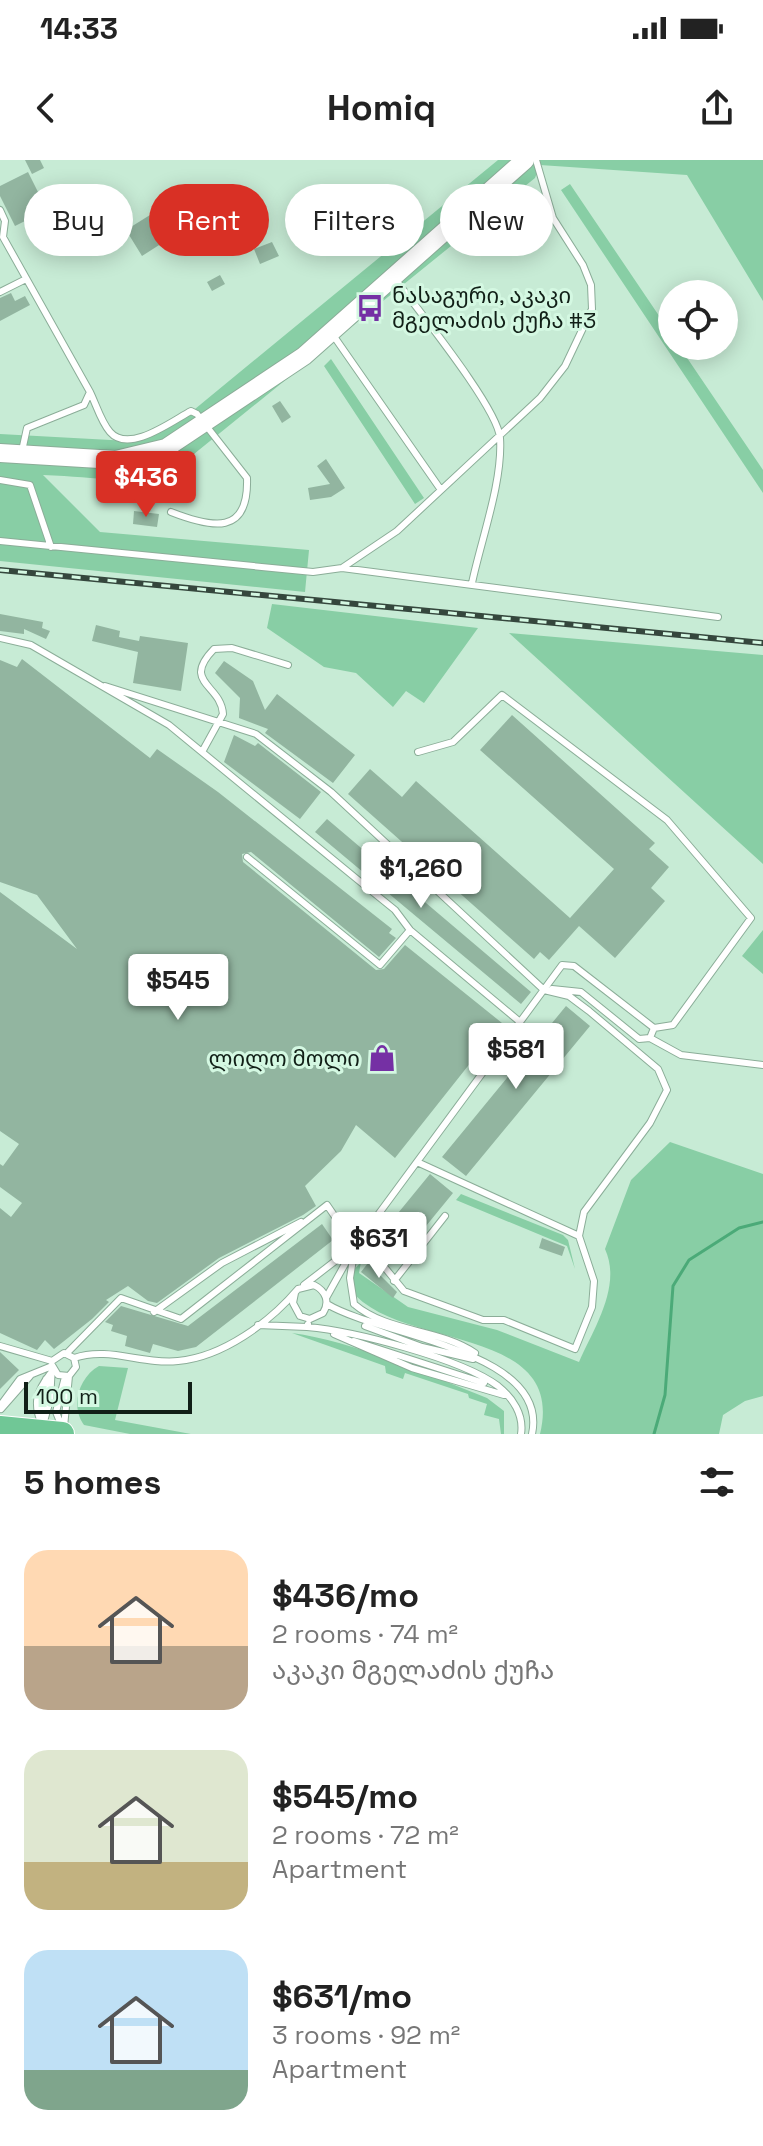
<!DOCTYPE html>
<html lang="en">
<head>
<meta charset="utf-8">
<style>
	body { margin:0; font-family:"Space Grotesk","Noto Sans Georgian",sans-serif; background:#f6f6f6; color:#222; height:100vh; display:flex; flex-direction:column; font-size:30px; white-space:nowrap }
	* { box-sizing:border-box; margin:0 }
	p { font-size:26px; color:#767676 }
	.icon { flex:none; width:44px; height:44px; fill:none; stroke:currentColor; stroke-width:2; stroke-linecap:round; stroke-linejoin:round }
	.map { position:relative; height:1274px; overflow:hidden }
	.panel { display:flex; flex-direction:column; background:#fff; flex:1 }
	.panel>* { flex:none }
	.top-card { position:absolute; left:24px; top:24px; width:716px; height:72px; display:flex; gap:16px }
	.tools { position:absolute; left:658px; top:120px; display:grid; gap:16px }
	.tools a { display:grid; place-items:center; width:80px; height:80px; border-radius:50%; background:#fff; box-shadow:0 4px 20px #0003; font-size:40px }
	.scale { position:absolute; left:24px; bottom:20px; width:168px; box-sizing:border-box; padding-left:8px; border:4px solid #111f17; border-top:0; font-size:22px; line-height:28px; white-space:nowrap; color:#111f17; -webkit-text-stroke:6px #d4f8e2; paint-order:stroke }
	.price { position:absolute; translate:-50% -68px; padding:0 18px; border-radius:8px; background:#fff; color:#222; font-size:26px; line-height:52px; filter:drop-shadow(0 2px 4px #0008) }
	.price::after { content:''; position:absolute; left:50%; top:48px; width:24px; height:18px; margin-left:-12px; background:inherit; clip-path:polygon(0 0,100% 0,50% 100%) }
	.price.active { background:#d93025; color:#fff }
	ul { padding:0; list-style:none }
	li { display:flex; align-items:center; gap:24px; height:200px; padding:0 24px }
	li span { display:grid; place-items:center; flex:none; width:224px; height:160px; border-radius:24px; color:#555 }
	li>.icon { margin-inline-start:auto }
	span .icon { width:96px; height:96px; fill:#fffc; stroke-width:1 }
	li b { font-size:34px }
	h2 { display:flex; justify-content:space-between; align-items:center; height:96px; padding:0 24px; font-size:34px }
	.tag { padding:0 28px; border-radius:36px; background:#fff; box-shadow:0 4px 20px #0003; font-size:28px; line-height:72px }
	.tag.active { background:#d93025; color:#fff }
	.status { display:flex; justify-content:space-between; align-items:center; height:56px; padding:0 40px; background:#fff; direction:ltr }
	.status svg { height:22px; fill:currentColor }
	header { display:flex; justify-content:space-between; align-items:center; height:104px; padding:0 24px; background:#fff; font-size:36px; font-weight:800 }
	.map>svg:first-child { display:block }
	.green { fill:#88cea5 }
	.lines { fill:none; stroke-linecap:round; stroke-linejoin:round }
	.stream { stroke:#4baa78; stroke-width:3 }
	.building { fill:#92b5a0 }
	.lane-casing { stroke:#8bad98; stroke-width:8 }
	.secondary-casing { stroke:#8bad98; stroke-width:20 }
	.highway-casing { stroke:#fff; stroke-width:26 }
	.lane { stroke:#fff; stroke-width:6 }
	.secondary { stroke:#fff; stroke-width:18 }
	.highway { stroke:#70c796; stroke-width:24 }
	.rail-casing { stroke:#35473d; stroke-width:6 }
	.rail { stroke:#d4f8e2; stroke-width:3; stroke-dasharray:9; stroke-linecap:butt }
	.labels { text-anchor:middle; stroke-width:6; stroke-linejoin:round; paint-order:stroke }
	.poi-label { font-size:22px; fill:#111f17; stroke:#d4f8e2; text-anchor:start }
</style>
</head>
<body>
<div class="status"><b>14:33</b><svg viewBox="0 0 49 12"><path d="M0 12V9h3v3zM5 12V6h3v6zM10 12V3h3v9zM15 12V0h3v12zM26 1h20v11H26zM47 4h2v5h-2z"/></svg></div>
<header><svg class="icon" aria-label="back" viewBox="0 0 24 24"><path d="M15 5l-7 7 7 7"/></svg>Homiq<svg class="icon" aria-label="share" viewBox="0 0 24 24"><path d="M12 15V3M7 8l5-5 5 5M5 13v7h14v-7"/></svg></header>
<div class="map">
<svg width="763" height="1274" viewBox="0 0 763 1274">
	<rect width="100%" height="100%" fill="#c7ebd5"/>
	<path class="green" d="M 498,0 L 763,0 L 763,141 L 687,15 L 540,5 L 535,18 L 194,294 C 128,330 112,317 43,315 L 100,372 L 309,390 L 305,432 L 0,401 L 0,274 L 129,281 L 151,274 L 195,249 Z
		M 570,24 L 672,175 L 672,186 L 679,186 L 763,310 L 763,333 L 561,30 Z
		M 331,199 L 424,338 L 415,344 L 324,206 Z
		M 272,444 L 478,468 L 424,543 L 406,531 L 393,547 L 356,513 L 324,507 L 267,468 Z
		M 509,473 L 763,495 L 763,704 Z
		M 763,770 L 763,814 L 742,796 Z
		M 670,982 L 763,1014 L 763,1236 L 745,1241 L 723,1255 L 719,1274 L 540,1274 C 566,1167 409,1189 356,1136 L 351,1113 L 361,1102 L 359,1113 L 408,1147 L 497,1170 L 579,1202 C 594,1168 622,1126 605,1089 L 631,1020 Z
		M 461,1034 L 563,1075 L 568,1080 L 575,1109 L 567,1086 L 456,1040 Z
		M 292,1173 C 353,1181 429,1215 487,1238 L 504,1251 L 504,1274 L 501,1274 L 499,1259 L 484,1255 L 487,1244 L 469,1238 L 468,1234 L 405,1213 L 403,1219 L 386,1213 L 385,1206 Z
		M 99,1206 L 128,1208 L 115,1260 L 191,1274 L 130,1274 L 84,1265 C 70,1246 79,1217 99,1206 Z"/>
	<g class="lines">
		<path class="stream" d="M 654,1274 L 665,1235 L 673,1126 L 689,1100 L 739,1068 L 763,1062"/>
	</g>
	<path class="building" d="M 25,0 L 40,0 L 44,8 L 32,14 Z
		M 28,12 L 47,50 L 15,66 L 0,36 L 0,26 Z
		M 150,55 L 167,80 L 142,96 L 126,70 Z
		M 272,82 L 279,96 L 260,104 L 254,89 Z
		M 220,115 L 225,124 L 212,131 L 207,122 Z
		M 11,133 L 15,141 L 25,136 L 30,145 L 0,161 L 0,138 Z
		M 280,241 L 291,257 L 282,263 L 272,246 Z
		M 326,299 L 345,328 L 331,337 L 310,340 L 308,328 L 330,324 L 317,306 Z
		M 134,351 L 159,354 L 157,367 L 133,364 Z
		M 0,454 L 43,462 L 42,468 L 50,471 L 46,479 L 24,469 L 24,474 L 0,471 Z
		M 96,465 L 120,471 L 119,477 L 139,481 L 140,476 L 188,483 L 181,531 L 133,523 L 138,492 L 92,481 Z
		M 22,499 L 150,598 L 157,589 L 218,632 L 392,769 L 389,773 L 396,778 L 379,797 L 251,692 L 242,694 L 243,702 L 376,810 L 384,809 L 405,785 L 502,863 L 395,998 L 356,965 L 341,991 L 305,1026 L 316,1046 L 303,1055 L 219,1098 L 157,1143 L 148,1141 L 128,1126 L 106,1140 L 109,1142 L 92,1159 L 54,1189 L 45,1180 L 37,1190 L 0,1173 L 0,1048 L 11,1057 L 22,1043 L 0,1027 L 0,1004 L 3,1006 L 19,984 L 0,971 L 0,732 L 77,789 L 37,735 L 0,722 L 0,500 L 17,507 Z
		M 224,501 L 253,521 L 265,550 L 277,534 L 355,595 L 333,623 L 265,573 L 268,569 L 239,558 L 240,538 L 215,513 Z
		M 512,555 L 655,683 L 649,689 L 669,707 L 651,728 L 665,741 L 615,798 L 579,766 L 549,800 L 540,792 L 534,799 L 348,634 L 370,609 L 402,637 L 416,621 L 570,758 L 614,709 L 480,590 Z
		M 234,575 L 255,586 L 258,583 L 321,632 L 300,659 L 224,602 Z
		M 327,659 L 531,832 L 521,844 L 315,672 Z
		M 566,846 L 590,866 L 466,1016 L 442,997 Z
		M 430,1014 L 453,1033 L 399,1099 L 376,1080 Z
		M 322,1064 L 333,1080 L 196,1187 L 178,1191 L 153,1184 L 150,1193 L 125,1186 L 127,1176 L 111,1171 L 113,1165 L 105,1162 L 121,1146 L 188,1166 Z
		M 542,1078 L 565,1087 L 562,1096 L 539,1088 Z
		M 368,1103 L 397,1132 L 393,1138 L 361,1112 Z
		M 0,1192 L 19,1210 L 0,1229 Z"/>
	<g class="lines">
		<g class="lane-casing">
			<path id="lane" d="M 0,50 L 5,61 L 3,77 L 90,232 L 84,245 L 27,268 L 22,291
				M 396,120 C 417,149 498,248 500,278 C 503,321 481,380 472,423
				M 0,132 L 26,119
				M 333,175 L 441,330
				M 90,232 C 96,244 101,262 110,272 C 129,294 172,261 191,251 L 197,254 L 247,318 C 249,376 212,368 171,352
				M 0,320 L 30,325 L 51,387
				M 0,381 L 313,412 L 342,408 L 397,371 L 540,238 L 565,206 L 592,149 L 591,125 L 583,105 L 553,58 L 536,0
				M 342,408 L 718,457
				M 0,478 L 31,485 L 169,565 L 358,720 L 395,750 L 410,770 L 520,862
				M 202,592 L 223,554 C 221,524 181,523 214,489 L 232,488 L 288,505
				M 247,697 L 380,805 L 410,770
				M 552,829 L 581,832 L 639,879 L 650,878 L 654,868
				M 650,878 L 681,895 L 763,905
				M 417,1002 L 579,1076
				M 394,1121 L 445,1056
				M 304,1125 L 352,1088
				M 326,1138 L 355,1086 L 562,805 L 574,806 L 654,868 L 673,865 L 751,758 L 667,660 L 502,535 L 453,582 L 418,592
				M 327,1144 C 379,1176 550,1190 532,1274
				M 354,1144 C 388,1173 438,1168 475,1193
				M 354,1144 L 350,1118 L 354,1093
				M 154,1152 L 222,1103 L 301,1062
				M 258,1165 L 307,1167 L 308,1164
				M 365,1166 L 422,1187 L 473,1199
				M 307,1167 C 353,1171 460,1198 498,1226 C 513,1238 524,1255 521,1274
				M 334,1174 L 412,1208 L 504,1235
				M 354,1181 L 484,1223
				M 0,1186 L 52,1201
				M 67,1193 L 121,1138 L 181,1159 L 327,1045 L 355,1086 L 372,1092 L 404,1131 L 483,1160 L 504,1160 L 575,1189 L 592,1147 L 594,1121 L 579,1076 L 584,1052 L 650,963 L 667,930 L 658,909 L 589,851 L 569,836 L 544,830 L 331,632 L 256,574 L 105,526
				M 52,1201 L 64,1193 L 74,1198 C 109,1186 142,1205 178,1201 C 223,1197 270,1162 298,1129 L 314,1125 C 326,1131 330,1142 323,1153 L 310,1159 L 300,1156 L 293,1143 L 295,1133
				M 52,1205 L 58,1215 L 69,1216 L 76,1207 L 74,1198
				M 0,1246 L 20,1219 L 52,1206 L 50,1240 L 43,1265
				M 1,1249 L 30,1216
				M 40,1259 L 46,1219
				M 42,1265 C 33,1244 36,1232 50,1214
				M 62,1267 L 56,1252 L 65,1217
				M 64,1267 L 69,1216"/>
		</g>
		<g class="secondary-casing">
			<path id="secondary" d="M 0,293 L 116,300 L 166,288 L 304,196 L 525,0"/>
		</g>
		<g class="highway-casing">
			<path id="highway" d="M 0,1268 L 62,1274"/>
		</g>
		<use href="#lane" class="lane"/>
		<use href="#secondary" class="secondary"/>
		<use href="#highway" class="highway"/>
		<g class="rail-casing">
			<path id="rail" d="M 0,410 L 763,483"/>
		</g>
		<use href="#rail" class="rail"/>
	</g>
	<defs>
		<g id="bus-bare" transform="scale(2.16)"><path d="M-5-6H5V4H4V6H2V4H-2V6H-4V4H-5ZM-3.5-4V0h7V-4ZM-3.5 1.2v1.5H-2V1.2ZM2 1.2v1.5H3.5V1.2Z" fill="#7530a4" stroke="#d4f8e2" stroke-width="2.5" paint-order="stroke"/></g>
		<g id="shop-bare" transform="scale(2.16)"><path d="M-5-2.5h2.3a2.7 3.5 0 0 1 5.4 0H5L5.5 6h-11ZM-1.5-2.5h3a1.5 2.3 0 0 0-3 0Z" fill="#7530a4" stroke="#d4f8e2" stroke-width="2.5" paint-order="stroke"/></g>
	</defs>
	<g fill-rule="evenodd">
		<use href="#bus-bare" x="370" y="148"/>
		<use href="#shop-bare" x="382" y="898"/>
	</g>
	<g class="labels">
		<g class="poi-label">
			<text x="392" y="143">ნასაგური, აკაკი<tspan x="392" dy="25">მგელაძის ქუჩა #3</tspan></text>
			<text x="360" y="906" text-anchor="end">ლილო მოლი</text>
		</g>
	</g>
</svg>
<div class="tools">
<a><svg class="icon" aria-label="locate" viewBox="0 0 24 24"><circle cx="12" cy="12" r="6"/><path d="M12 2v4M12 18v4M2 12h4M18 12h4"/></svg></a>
</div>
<div class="scale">100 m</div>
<b class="price active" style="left:146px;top:359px">$436</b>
<b class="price" style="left:421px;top:750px">$1,260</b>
<b class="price" style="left:178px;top:862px">$545</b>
<b class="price" style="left:516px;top:931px">$581</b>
<b class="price" style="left:379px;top:1120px">$631</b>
<div class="top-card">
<a class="tag">Buy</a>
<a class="tag active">Rent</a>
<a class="tag">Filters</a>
<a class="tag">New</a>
</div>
</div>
<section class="panel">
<h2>5 homes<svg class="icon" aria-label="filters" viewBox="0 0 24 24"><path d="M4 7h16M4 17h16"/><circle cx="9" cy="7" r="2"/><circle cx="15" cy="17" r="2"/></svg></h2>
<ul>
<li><span style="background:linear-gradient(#ffd9b3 60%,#b9a48a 0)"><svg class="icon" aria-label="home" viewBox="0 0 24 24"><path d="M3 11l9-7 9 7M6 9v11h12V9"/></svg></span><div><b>$436/mo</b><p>2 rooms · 74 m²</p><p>აკაკი მგელაძის ქუჩა</p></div></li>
<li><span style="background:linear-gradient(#dfe7d0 70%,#c2b280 0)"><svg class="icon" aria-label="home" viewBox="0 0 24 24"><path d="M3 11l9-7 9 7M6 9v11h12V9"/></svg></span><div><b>$545/mo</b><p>2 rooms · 72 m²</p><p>Apartment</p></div></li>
<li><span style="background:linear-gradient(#bfe0f5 75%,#7fa58c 0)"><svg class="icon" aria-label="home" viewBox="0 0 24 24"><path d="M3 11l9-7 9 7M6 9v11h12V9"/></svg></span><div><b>$631/mo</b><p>3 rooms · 92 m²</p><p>Apartment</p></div></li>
</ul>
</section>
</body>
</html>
